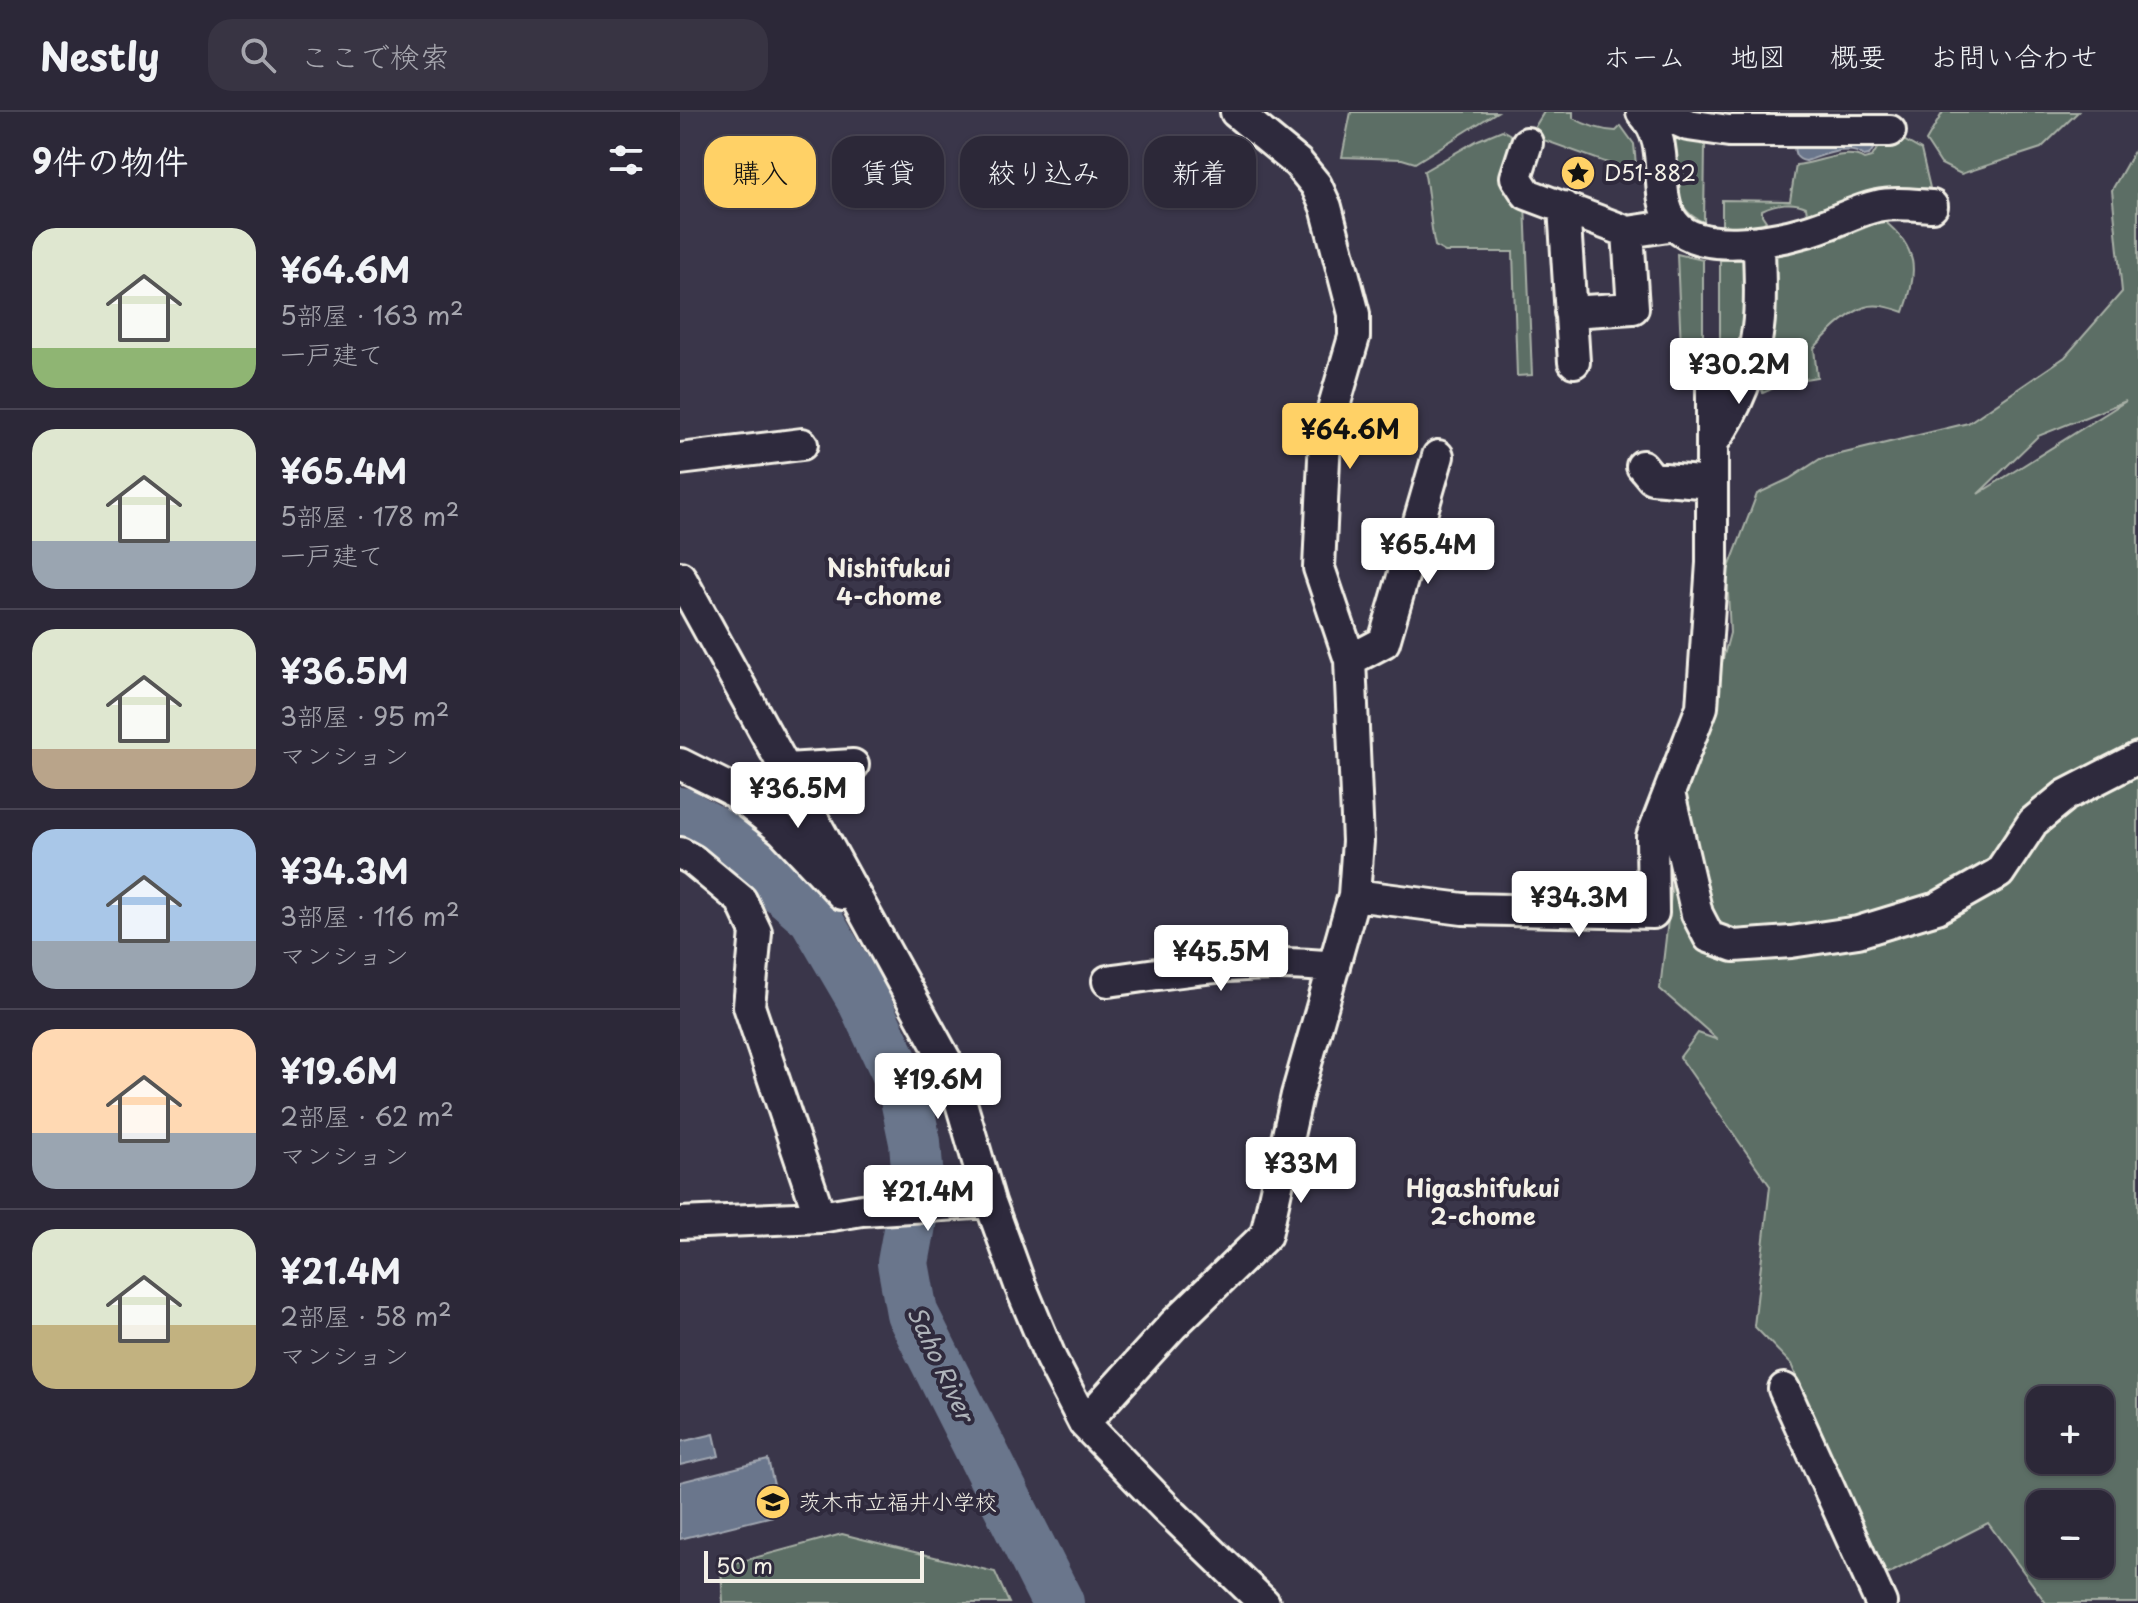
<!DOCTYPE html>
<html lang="ja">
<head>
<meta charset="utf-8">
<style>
	body { margin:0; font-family:"Playpen Sans","Klee One",sans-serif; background:#383443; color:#f1f3f6; height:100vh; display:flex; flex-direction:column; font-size:30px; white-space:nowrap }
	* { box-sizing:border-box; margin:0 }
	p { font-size:26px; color:#a6a6ae }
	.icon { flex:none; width:44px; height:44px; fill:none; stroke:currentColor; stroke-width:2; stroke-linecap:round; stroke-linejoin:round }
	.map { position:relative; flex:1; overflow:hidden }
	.sheet { display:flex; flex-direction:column; background:#2c2838; width:680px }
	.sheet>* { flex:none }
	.banner { position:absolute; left:24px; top:24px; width:760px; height:72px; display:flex; gap:16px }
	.controls { position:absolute; left:1346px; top:1274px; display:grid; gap:16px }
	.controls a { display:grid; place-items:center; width:88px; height:88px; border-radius:16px; background:#2c2838; box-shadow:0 2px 6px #0004,0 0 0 2px #484453; font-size:40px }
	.scale { position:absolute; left:24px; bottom:20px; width:220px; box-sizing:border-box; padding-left:8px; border:4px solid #f4f1e8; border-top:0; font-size:22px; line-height:28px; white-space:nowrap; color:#f4f1e8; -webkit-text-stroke:6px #2f2a3d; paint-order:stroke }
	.price { position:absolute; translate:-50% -68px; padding:0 18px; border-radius:8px; background:#fff; color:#222; font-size:26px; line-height:52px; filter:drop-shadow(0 2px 4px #0008) }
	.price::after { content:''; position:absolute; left:50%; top:48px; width:24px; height:18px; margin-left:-12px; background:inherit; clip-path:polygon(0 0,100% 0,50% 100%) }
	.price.current { background:#ffd166; color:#111 }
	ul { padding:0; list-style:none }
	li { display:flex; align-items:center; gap:24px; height:200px; padding:0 32px }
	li+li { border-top:2px solid #484453 }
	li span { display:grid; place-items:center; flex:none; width:224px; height:160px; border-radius:24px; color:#555 }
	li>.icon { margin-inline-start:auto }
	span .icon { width:96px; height:96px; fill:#fffc; stroke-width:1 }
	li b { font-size:34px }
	h2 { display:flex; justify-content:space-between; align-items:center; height:96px; padding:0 32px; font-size:34px }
	.pill { padding:0 28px; border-radius:24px; background:#2c2838; box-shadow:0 2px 6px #0004,0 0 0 2px #484453; font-size:28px; line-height:72px }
	.pill.current { background:#ffd166; color:#111 }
	header { display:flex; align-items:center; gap:48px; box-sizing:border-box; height:112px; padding:0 40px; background:#2c2838; border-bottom:2px solid #484453 }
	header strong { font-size:38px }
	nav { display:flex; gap:44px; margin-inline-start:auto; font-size:28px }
	.search { width:560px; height:72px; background:#383443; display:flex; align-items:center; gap:20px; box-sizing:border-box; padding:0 28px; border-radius:24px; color:#a6a6ae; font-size:30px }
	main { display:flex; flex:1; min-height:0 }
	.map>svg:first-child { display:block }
	.green { fill:#5c6e65; stroke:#a8b0a6; stroke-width:2; fill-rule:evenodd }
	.water { fill:#6a768c; stroke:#a1a7b1; stroke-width:2 }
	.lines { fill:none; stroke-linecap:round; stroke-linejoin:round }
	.river { stroke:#6a768c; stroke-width:52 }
	.minor-casing { stroke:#f4f1e8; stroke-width:36 }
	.minor { stroke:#2f2a3d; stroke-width:30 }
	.labels { text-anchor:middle; stroke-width:8; stroke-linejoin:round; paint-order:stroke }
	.poi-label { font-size:22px; fill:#f4f1e8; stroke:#2f2a3d; text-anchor:start }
	.neighbourhood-label { font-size:24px; font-weight:bold; fill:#f4f1e8; stroke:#2f2a3d }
	.water-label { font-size:24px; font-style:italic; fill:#afb4ba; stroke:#2f2a3d }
</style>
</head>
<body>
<header>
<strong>Nestly</strong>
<div class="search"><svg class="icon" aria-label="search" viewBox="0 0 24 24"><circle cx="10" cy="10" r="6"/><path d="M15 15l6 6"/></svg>ここで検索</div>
<nav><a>ホーム</a><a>地図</a><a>概要</a><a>お問い合わせ</a></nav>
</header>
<main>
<section class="sheet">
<h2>9件の物件<svg class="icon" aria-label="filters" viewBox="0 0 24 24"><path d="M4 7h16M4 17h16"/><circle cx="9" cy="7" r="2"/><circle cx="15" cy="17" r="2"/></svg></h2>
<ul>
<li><span style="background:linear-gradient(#dfe7d0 75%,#8fb573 0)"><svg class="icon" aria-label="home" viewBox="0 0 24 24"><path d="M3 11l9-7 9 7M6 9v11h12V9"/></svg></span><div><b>¥64.6M</b><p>5部屋 · 163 m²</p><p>一戸建て</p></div></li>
<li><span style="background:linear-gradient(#dfe7d0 70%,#9aa5b1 0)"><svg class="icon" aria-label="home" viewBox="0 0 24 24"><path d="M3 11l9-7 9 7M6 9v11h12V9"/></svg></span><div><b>¥65.4M</b><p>5部屋 · 178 m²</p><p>一戸建て</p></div></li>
<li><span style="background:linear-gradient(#dfe7d0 75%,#b9a48a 0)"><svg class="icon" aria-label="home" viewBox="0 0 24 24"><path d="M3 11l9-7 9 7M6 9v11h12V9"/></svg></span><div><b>¥36.5M</b><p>3部屋 · 95 m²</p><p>マンション</p></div></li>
<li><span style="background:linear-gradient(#a9c7e8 70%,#9aa5b1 0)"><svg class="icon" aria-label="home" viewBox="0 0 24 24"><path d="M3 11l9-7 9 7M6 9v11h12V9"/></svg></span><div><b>¥34.3M</b><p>3部屋 · 116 m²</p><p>マンション</p></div></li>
<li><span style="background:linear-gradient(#ffd9b3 65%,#9aa5b1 0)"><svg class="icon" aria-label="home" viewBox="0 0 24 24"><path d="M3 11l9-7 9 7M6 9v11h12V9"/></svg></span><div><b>¥19.6M</b><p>2部屋 · 62 m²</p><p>マンション</p></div></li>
<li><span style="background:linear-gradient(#dfe7d0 60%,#c2b280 0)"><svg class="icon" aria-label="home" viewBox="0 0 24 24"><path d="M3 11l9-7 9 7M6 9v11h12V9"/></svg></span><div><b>¥21.4M</b><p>2部屋 · 58 m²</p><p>マンション</p></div></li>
</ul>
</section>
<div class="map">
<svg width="1458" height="1491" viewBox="0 0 1458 1491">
	<rect width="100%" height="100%" fill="#3a364a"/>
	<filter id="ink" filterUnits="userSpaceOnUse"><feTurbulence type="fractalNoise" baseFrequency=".0125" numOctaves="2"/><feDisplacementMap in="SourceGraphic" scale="16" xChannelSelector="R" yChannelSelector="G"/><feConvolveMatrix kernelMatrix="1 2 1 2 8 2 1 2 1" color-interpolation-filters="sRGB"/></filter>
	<g filter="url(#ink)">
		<path class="green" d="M 671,0 L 817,0 L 735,51 L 722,47 L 662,45 Z
			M 864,0 L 893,0 L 893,6 C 907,14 920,18 936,19 L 941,14 L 954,32 L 956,53 L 947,58 L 858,26 L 853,18 Z
			M 1263,0 L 1398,0 L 1361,36 L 1281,62 L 1261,52 L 1246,29 Z
			M 822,18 L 838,27 L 845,91 L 852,263 L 837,264 L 833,140 L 765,140 L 755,134 C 749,109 750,84 744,59 L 798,28 Z
			M 1004,22 L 1025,33 L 1024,110 C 991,98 990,57 996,26 Z
			M 1220,26 L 1241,38 L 1250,76 L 1197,78 L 1151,96 L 1127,101 L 1126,95 C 1113,89 1096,91 1082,98 L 1082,103 L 1086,109 L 1081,113 L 1059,115 L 1042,113 L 1042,88 L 1110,89 L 1116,53 C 1137,52 1166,35 1184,47 L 1192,45 L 1202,28 Z
			M 1458,32 L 1458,1491 L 1366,1491 L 1308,1411 L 1202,1465 L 1111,1252 L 1074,1214 L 1090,1074 L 1000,945 L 1018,921 L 1038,928 L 980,877 L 1000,705 L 1050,521 L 1047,461 L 1077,382 L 1109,367 L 1140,347 L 1288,311 L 1385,245 L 1442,180 L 1432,78 ZM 1446,289 L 1298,382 L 1358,324 ZM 1360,1288 L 1420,1288 L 1420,1348 L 1360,1348 ZM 1360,1392 L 1420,1392 L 1420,1452 L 1360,1452 Z
			M 1203,108 C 1239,136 1238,160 1224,200 C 1212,196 1198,191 1185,195 C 1168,201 1146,223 1134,236 L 1137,265 L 1107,270 L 1083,281 L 1079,269 L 1088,145 L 1158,127 Z
			M 997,142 L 1023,148 L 1023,259 L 1002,259 Z
			M 1040,148 L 1069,148 L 1068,202 L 1056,254 L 1040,258 Z
			M 162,1422 L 315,1460 L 329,1491 L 43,1491 L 41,1455 Z"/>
		<path class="water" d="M 1197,31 L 1189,43 L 1184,44 C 1169,31 1142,44 1126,49 C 1116,48 1114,41 1114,32 Z
			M 34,1322 L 39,1344 L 0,1353 L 0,1330 Z
			M 88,1348 L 101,1402 L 0,1427 L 0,1370 Z"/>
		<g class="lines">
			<path class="river" d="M 0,701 L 43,725 L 134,804 L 182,886 L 223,973 L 235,1030 L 238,1069 L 223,1151 L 232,1201 L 378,1491"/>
			<g class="minor-casing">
				<path id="minor" d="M 962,0 C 994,33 971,79 993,110 C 1016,143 1094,129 1127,119 C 1151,113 1173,99 1197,94 C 1214,90 1235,93 1252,94
					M 979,0 L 1008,13 L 1049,19 L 1210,19
					M 847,31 L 836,65 L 847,82 L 948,120 L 995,113
					M 884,95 L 894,250
					M 890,200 L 953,196 L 948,120
					M 1033,330 C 1055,301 1074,252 1078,216 C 1082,187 1079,158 1079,129
					M 0,347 L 122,332
					M 962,354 L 972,366 L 1032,371
					M 0,465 L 272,960 L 310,1090 L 340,1173 L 371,1247 L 404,1311 L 486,1396 L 584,1491
					M 670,548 L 704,530 L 758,344
					M 0,652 L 50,677 L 102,718 L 162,782
					M 106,657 L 173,653
					M 989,681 L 1017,802 L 1029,825 L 1054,834 L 1111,830 L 1178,820 L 1257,796 L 1319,761 L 1353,710 L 1386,683 L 1458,646
					M 0,741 L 13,748 L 61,788 L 76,820 L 69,894 L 140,1105
					M 674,783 L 783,797 L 973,801 L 972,725 L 1022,595 L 1032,451 L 1032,257
					M 428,869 C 504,858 578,846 654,855
					M 0,1111 L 140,1105 L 182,1098 L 310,1090
					M 1104,1277 L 1201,1491
					M 404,1311 L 493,1213 L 586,1123 L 617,983 L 674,783 L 678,729 L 670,548 L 639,456 L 645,325 L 674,225 L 674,202 L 646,95 L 636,73 L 618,51 L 556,0"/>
			</g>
			<use href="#minor" class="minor"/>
		</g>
	</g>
	<defs>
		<g id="sight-disc" transform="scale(1.8)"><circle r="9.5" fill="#ffd166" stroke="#2f2a3d"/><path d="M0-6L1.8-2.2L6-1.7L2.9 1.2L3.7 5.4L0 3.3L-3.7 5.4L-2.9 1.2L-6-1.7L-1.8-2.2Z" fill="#111"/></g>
		<g id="school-disc" transform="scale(1.8)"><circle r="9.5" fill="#ffd166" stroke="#2f2a3d"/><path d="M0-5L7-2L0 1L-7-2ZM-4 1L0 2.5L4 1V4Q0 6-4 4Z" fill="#111"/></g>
	</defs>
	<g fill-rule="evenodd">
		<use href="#sight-disc" x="898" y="61"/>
		<use href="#school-disc" x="93" y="1390"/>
	</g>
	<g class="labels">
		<g class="poi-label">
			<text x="924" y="69">D51-882</text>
			<text x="119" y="1398">茨木市立福井小学校</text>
		</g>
		<g class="neighbourhood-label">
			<text x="209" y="465">Nishifukui<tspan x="209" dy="28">4-chome</tspan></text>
			<text x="803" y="1085">Higashifukui<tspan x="803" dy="28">2-chome</tspan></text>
		</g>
		<g class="water-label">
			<text transform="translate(260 1252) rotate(65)" y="8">Saho River</text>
		</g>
	</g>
</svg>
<div class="controls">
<a>+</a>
<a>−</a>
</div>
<div class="scale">50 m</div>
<b class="price" style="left:1059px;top:294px">¥30.2M</b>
<b class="price current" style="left:670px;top:359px">¥64.6M</b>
<b class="price" style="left:748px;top:474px">¥65.4M</b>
<b class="price" style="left:118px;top:718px">¥36.5M</b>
<b class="price" style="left:899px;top:827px">¥34.3M</b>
<b class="price" style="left:541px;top:881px">¥45.5M</b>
<b class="price" style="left:258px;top:1009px">¥19.6M</b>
<b class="price" style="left:621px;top:1093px">¥33M</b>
<b class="price" style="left:248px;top:1121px">¥21.4M</b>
<div class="banner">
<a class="pill current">購入</a>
<a class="pill">賃貸</a>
<a class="pill">絞り込み</a>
<a class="pill">新着</a>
</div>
</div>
</main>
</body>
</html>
